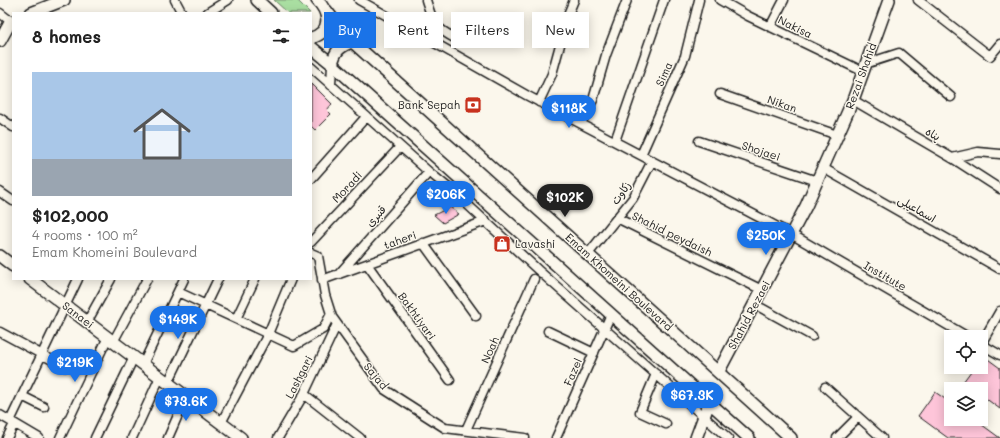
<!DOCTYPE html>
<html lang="en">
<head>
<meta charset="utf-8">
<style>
	body { margin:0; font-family:Mali,"Playpen Sans Arabic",sans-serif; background:#f6f6f6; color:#222; height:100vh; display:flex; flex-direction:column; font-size:15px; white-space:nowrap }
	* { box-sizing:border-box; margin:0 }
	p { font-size:13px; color:#767676 }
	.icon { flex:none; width:22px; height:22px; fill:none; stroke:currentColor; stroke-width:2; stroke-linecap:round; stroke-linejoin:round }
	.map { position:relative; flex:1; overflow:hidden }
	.side { position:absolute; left:12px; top:12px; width:300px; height:268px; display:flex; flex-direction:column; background:#fff; border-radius:0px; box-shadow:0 2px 10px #0003 }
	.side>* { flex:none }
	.guide { position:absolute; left:324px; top:12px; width:380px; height:36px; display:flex; gap:8px }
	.tools { position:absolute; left:944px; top:330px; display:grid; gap:8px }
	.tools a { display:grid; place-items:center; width:44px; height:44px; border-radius:0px; background:#fff; box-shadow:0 2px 10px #0003; font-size:20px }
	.price { position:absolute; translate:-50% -34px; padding:0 9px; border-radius:14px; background:#1a73e8; color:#fff; font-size:13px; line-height:26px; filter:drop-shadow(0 1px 2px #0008) }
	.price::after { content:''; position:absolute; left:50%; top:24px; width:12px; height:9px; margin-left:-6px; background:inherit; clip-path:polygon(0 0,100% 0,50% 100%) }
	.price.current { background:#222; color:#fff }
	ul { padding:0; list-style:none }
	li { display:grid; align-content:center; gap:8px; height:212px; padding:0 20px }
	li span { display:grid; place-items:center; height:124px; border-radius:0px; color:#555 }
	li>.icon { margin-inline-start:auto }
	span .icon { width:72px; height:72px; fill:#fffc; stroke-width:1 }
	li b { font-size:17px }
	h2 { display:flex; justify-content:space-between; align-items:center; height:48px; padding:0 20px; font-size:17px }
	.tag { padding:0 14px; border-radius:0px; background:#fff; box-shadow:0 2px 10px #0003; font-size:14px; line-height:36px }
	.tag.current { background:#1a73e8; color:#fff }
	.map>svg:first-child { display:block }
	.green { fill:#a9dea1; stroke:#627d5e }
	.building { fill:#fec5d9; stroke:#1c1c1c }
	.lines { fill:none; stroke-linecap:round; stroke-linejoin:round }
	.street-casing { stroke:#1c1c1c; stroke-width:11 }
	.secondary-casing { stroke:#1c1c1c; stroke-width:14 }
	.street { stroke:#fbf7ec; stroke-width:8 }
	.secondary { stroke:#fbf7ec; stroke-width:11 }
	.labels { text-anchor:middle; stroke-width:3; stroke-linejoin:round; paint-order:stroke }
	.street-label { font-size:11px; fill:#1c1c1c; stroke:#fbf7ec }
	.poi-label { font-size:11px; fill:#1c1c1c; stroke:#fbf7ec; text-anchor:end }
</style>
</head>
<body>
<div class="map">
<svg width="1000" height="438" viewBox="0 0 1000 438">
	<rect width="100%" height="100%" fill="#fbf7ec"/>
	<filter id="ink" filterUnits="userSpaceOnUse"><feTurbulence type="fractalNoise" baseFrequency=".025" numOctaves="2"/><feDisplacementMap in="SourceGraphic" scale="8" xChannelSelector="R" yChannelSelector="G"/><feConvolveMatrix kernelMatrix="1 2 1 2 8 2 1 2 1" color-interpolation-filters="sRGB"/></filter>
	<g filter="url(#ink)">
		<path class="green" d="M 274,0 L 297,0 L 310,13 L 288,13 Z"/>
		<path class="building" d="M 311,83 L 332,104 L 327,110 L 331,114 L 315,130 L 311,126 Z
			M 450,207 L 459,214 L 443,223 L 434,215 Z
			M 981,354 L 1000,368 L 1000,409 L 981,395 L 981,389 L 973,389 L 963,382 L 974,367 L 981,367 Z
			M 935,392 L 951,403 L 951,419 L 974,419 L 1000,438 L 948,438 L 918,416 Z"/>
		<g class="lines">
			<g class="street-casing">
				<path id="street" d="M 175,0 L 182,13
					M 359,0 L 528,96 L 791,234 L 968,337
					M 426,0 C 434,25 433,26 456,39
					M 720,0 L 748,16 L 862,71
					M 918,0 L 990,56 L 1000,44
					M 0,13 L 13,23
					M 207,13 L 228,0
					M 770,27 L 784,0
					M 865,64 L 899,53 L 951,97
					M 311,67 L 429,172 L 456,194 L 538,270 L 728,438
					M 331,85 L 332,64
					M 720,94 L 837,135
					M 853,100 L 952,158 L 1000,189
					M 539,102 L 552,74 L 569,12 L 574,0
					M 0,118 L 13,127
					M 581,123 L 593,100 L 606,55 L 627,0
					M 615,141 L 664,0
					M 699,141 L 817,181
					M 641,155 L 685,56 L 699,0
					M 952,158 L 978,152 L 1000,154
					M 823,168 L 1000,269
					M 311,179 L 366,117
					M 0,192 L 13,201
					M 617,218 L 762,290
					M 311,242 L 400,147
					M 423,243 L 476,316
					M 311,253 L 318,256 L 325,295 L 332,317 L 384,389 L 445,428 L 525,438
					M 588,254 L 633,198 L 652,161
					M 367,264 L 450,380
					M 339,274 L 429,172
					M 322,280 L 486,221
					M 178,292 L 294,346 L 323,329 L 331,314
					M 754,304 L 812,336
					M 236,319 L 255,279
					M 87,322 L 111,279
					M 548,331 L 594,353
					M 0,332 L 65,367
					M 113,342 L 147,279
					M 981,344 L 1000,311
					M 981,344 L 1000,355
					M 143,364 L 184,279
					M 656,374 L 640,412 L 666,424
					M 168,383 L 218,279
					M 825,387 L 882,438
					M 304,394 L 360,438
					M 22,396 L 44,407
					M 0,415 L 39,438
					M 10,421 L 78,279
					M 221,423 L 268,334 L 291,279
					M 466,430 L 534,279
					M 7,438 L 14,424
					M 60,438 L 108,337
					M 95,438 L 134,357
					M 132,438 L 160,377
					M 168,438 L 186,397
					M 278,438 L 304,394 L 337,324
					M 556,438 L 611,314
					M 837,438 L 858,417"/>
			</g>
			<g class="secondary-casing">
				<path id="secondary" d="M 257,0 L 271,13
					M 326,10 L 346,36 L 791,438
					M 31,13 L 64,0
					M 311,38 C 332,32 330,13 317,0
					M 0,41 L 11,21
					M 311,47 L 332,64 L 749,438
					M 332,64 C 335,51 340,46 352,42
					M 0,256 L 13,266
					M 30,279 L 241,438
					M 719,371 L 806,206 L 853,100 L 889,0
					M 696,438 L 709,403"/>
			</g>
			<use href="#street" class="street"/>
			<use href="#secondary" class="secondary"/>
		</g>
	</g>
	<defs>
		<g id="bank-square" transform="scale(0.9)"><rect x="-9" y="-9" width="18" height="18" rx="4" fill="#c8321e" stroke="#fbf7ec"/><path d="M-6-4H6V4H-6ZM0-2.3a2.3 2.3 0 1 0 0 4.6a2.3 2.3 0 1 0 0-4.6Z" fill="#fff"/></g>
		<g id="shop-square" transform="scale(0.9)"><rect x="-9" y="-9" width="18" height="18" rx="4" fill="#c8321e" stroke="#fbf7ec"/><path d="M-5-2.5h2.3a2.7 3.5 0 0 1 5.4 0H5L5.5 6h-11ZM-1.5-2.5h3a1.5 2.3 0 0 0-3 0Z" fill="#fff"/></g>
	</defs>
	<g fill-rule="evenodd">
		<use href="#bank-square" x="473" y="105"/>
		<use href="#shop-square" x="502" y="244"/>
	</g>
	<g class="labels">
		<g class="street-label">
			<text transform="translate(795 27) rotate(26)" y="4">Nakisa</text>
			<text transform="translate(664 74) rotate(-66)" y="4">Sima</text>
			<text transform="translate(861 76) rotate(-70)" y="4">Rezai Shahid</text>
			<text transform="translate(782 104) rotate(19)" y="4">Nikan</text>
			<text transform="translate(933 134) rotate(30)" y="4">پناه</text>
			<text transform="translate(761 151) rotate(18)" y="4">Shojaei</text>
			<text transform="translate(347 187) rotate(-47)" y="4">Moradi</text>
			<text transform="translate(621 193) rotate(-55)" y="4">زکاوت</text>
			<text transform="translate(917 209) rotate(30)" y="4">اسماعیلی</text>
			<text transform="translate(376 216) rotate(-48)" y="4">قنبری</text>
			<text transform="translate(672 234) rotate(26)" y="4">Shahid peydaish</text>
			<text transform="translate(400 240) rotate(-20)" y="4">taheri</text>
			<text transform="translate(885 276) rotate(30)" y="4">Institute</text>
			<text transform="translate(619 282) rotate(42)" y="4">Emam Khomeini Boulevard</text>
			<text transform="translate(78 315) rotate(37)" y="4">Sanaei</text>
			<text transform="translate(749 315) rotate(-62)" y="4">Shahid Rezaei</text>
			<text transform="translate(417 316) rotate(54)" y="4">Bakhtiyari</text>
			<text transform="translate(490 350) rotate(-66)" y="4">Noah</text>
			<text transform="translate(573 372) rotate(-66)" y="4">Fazel</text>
			<text transform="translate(376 376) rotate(50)" y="4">Sajad</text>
			<text transform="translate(299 377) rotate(-63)" y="4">Lashgari</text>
		</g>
		<g class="poi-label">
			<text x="460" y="109">Bank Sepah</text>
			<text x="515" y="248" text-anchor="start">Lavashi</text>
		</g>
	</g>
</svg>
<div class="tools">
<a><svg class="icon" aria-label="locate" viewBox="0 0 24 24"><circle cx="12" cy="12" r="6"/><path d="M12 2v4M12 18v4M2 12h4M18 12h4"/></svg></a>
<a><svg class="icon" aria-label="layers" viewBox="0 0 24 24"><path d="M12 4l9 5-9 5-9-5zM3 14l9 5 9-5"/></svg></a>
</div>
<b class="price" style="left:569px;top:129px">$118K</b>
<b class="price" style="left:446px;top:215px">$206K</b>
<b class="price current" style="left:565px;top:218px">$102K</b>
<b class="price" style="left:766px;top:256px">$250K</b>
<b class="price" style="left:178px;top:340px">$149K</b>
<b class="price" style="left:75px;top:383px">$219K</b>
<b class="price" style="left:692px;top:416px">$67.3K</b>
<b class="price" style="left:186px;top:422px">$73.6K</b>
<div class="guide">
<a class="tag current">Buy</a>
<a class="tag">Rent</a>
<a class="tag">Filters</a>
<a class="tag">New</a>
</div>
<section class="side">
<h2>8 homes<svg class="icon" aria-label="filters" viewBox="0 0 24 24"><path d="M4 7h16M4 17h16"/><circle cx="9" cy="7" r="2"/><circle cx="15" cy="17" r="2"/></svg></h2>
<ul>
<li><span style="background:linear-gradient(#a9c7e8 70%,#9aa5b1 0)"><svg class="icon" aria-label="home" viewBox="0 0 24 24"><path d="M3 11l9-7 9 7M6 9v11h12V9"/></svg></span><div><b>$102,000</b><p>4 rooms · 100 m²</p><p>Emam Khomeini Boulevard</p></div></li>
</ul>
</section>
</div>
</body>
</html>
